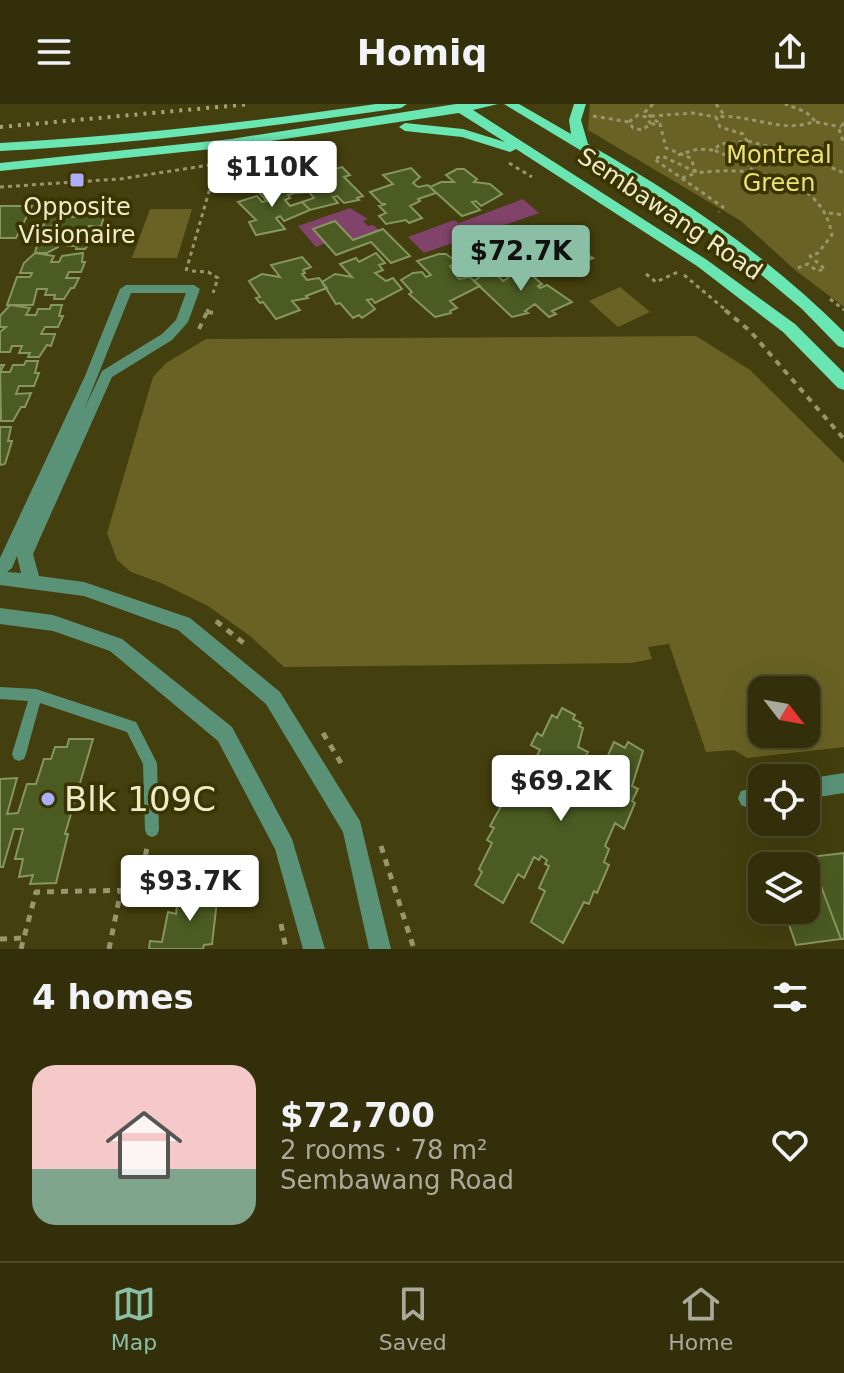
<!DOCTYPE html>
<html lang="en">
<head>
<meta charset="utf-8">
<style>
	body { margin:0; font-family:"DejaVu Sans",sans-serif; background:#3e3b18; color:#f1f3f6; height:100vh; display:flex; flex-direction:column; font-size:30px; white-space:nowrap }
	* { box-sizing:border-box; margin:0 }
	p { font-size:26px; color:#a9a99c }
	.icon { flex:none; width:44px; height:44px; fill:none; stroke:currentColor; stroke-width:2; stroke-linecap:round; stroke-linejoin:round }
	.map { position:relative; height:845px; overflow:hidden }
	.side { display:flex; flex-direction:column; background:#332f0a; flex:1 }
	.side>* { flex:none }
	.needle { width:52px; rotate:121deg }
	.tools { position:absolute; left:748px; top:572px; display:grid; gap:16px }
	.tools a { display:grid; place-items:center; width:72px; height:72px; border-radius:16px; background:#332f0a; box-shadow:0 8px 32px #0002,0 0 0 2px #4e4a2b; font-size:40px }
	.price { position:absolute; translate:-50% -68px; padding:0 18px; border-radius:8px; background:#fff; color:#222; font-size:26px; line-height:52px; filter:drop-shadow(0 2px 4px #0008) }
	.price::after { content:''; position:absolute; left:50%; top:48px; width:24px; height:18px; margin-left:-12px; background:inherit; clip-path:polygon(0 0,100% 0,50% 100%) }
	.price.selected { background:#8abfa5; color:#111 }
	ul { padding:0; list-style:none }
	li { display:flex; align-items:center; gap:24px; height:200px; padding:0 32px }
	li span { display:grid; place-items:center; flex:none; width:224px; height:160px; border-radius:24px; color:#555 }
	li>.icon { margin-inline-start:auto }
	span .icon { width:96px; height:96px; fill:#fffc; stroke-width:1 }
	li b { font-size:34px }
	h2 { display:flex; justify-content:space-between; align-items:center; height:96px; padding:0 32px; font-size:34px }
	header { display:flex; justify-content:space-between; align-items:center; height:104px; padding:0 32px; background:#332f0a; font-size:36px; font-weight:700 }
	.tab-bar { display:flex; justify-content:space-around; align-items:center; height:112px; border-top:2px solid #4e4a2b; background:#332f0a; font-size:22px; color:#a9a99c }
	.tab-bar a { display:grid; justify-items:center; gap:4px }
	.tab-bar .selected { color:#8abfa5 }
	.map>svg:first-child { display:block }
	.green { fill:#696224; fill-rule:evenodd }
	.water { fill:#82436b }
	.building { fill:#4b5b22; stroke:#85975d; stroke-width:2 }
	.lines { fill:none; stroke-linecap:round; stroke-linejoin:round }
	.path-far2 { stroke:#99956c; stroke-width:3; stroke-dasharray:4 4; stroke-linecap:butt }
	.path-far1 { stroke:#99956c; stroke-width:4; stroke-dasharray:6 6; stroke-linecap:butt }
	.path { stroke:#99956c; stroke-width:5; stroke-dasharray:7 7; stroke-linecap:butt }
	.service { fill:#5a9278; fill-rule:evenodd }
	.minor { fill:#5a9278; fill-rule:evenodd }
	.primary { fill:#69e6b1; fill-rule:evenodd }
	.rail { stroke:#a6a27b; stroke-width:4; stroke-dasharray:3 6; stroke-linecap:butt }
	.poi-dot { fill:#adaefb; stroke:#3a3401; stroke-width:3 }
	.labels { text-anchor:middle; stroke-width:7; stroke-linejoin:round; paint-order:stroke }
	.far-park-label { font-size:24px; fill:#ede175; stroke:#3a3401 }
	.far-poi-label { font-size:24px; fill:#eeebcb; stroke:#3a3401 }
	.far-street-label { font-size:24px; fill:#eeebcb; stroke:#3a3401 }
	.near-poi-label { font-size:34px; fill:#eeebcb; stroke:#3a3401; text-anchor:start }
</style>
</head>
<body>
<header><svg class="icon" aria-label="menu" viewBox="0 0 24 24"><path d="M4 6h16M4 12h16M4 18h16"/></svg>Homiq<svg class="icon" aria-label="share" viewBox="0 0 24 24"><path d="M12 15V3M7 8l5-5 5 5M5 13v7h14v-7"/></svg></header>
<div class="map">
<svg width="844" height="845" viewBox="0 0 844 845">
	<rect width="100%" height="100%" fill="#443f0e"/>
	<path class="green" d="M 590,0 L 844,0 L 844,203 L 795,166 L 741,117 L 588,26 Z
		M 150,105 L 192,105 L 177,154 L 132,154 Z
		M 620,183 L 650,208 L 618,223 L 589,197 Z
		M 696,232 L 750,266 L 844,359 L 844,643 L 747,654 L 734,646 L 706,648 L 669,540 L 648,543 L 652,555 L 631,559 L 284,563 L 250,532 L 208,502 L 161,479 L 131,468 L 117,456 L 107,429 L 153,273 L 166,259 L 206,235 ZM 762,586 L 806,586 L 806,630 L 762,630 Z"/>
	<path class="water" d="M 523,95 L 539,109 L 424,149 L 408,133 L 454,116 L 459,119 Z
		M 350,104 L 368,115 L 363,117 L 368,122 L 373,121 L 379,126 L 353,136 L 335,117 L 314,125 L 326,139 L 316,143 L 298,122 Z"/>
	<path class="building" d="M 342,63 L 350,71 L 344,73 L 363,92 L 357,94 L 359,96 L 344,99 L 337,92 L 333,93 L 338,99 L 310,106 L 302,98 L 314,94 L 309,88 L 295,89 L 287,80 L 310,70 L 320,79 L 324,78 L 316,70 Z
		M 411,64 L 420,73 L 413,79 L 418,83 L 428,81 L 436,89 L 418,95 L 420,97 L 410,102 L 422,114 L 409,119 L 406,116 L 386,120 L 379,112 L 386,109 L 379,102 L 386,100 L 382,100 L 370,88 L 393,80 L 383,71 Z
		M 457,65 L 464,65 L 477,75 L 474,78 L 490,80 L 502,90 L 481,102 L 476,97 L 472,98 L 480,106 L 462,112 L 430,83 L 441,78 L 454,78 L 446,71 Z
		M 287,80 L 295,89 L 288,91 L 290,94 L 285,96 L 290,102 L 302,98 L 310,106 L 284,117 L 280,112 L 276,114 L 285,125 L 256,131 L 249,118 L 256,116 L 238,98 L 257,92 L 262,98 L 267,97 L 258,87 Z
		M 0,102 L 32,102 L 16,134 L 0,134 Z
		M 94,104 L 103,105 L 101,113 L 104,113 L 101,122 L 89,122 L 86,127 L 99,127 L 85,145 L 76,145 L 77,142 L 67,142 L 69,137 L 60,137 L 58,143 L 47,149 L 35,149 L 41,126 L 52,125 L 54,122 L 42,122 L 56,105 L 67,105 L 66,107 L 74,107 L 72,113 L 80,113 L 82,107 Z
		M 335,117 L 353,136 L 383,125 L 410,152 L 391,159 L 371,138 L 336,151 L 313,125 Z
		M 554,124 L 568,136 L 564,137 L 567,139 L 593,154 L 574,162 L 577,165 L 571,168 L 558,156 L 549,162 L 551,164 L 536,167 L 500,135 L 505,133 L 503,131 L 519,128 L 527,135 L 531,134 L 527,130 Z
		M 35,149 L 54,152 L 51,158 L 59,158 L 62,152 L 83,149 L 82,158 L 85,158 L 81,168 L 69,168 L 66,174 L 79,174 L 74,184 L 71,184 L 64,195 L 54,195 L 55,191 L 45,191 L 47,185 L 37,185 L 33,201 L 7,201 L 17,173 L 30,173 L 32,169 L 20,169 L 24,159 Z
		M 376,149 L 385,159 L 379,161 L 383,166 L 375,169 L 386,177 L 393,174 L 402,185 L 375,199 L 372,195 L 367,196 L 375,205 L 362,214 L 359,211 L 353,214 L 340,199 L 336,200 L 322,178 L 335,170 L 352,173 L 340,160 L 356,154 L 359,158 Z
		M 439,150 L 446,150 L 458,159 L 450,162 L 459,175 L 470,173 L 480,182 L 450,197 L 457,204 L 450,207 L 451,209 L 435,213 L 409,190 L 412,188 L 401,176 L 413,169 L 422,168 L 426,173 L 431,171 L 417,157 Z
		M 302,153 L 311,163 L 303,166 L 305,169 L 302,170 L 307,176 L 319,174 L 327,184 L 306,192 L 308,194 L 292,197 L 300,206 L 276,215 L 263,198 L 260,199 L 256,194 L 260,193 L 249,177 L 262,170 L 280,173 L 271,161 Z
		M 519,167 L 527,167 L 542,180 L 538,182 L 540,184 L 547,181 L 572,198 L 552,207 L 556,210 L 549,213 L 535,200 L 525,207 L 528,209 L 512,213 L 474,177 L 485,169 L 494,168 L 503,177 Z
		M 10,201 L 30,204 L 26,211 L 36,211 L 38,205 L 50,205 L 51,201 L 62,201 L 59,212 L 63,212 L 58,223 L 45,223 L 41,230 L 55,230 L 51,242 L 47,241 L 39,253 L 28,253 L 30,249 L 19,249 L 22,242 L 12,242 L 10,248 L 0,248 L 0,228 L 6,223 L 0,223 L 0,212 Z
		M 26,257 L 38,257 L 35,269 L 39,269 L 34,282 L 19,282 L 16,290 L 31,289 L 25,303 L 21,303 L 13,317 L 1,317 L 0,261 L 4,261 L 0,268 L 10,268 L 13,261 L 24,261 Z
		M 0,323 L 11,323 L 8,337 L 12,337 L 5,360 L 0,361 Z
		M 562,604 L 575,611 L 573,615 L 581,619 L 579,622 L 583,624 L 578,643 L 588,648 L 577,669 L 585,674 L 587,669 L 591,671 L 600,653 L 606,656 L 614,638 L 625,644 L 628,638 L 643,647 L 632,682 L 638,685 L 632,697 L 635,699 L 624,725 L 615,719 L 605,742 L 609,745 L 604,758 L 609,761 L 597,789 L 594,787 L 589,800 L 584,798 L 563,839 L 531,818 L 545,787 L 539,784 L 549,762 L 545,760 L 547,756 L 541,752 L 539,756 L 534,753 L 524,774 L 518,770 L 503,799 L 475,781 L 482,768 L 479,765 L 492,739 L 487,736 L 494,724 L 490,722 L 504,697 L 509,700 L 523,680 L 516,676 L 528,653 L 534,657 L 540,646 L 531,641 L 537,629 L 542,632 L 552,611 L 557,614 Z
		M 69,635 L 93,635 L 65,730 L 68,730 L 56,779 L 30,780 L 33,771 L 19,773 L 23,755 L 15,755 L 23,725 L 14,725 L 3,763 L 0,763 L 0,675 L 17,674 L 7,710 L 18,709 L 27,680 L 36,680 L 44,655 L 51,655 L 55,643 L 67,643 Z
		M 844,749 L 844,835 L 841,835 L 810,753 Z
		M 810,753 L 841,835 L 796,841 L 784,806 L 806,806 L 806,762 L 769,762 L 768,758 Z
		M 192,788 L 218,788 L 212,840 L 204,841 L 203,845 L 149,845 L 150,837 L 162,838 L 168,808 L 176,810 L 178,793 L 191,794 Z"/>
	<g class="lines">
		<path class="path-far2" d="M 653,0 L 645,8 L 659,19
			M 716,0 L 724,11
			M 593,12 L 629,18 L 633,24 L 642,26 L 651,20 L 660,20 L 666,44 L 691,54 L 696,69 C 748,62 821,69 832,131 L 818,149 L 810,152 L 825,165 L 817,167 L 808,160 L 795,165
			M 651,12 L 693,9 L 716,13
			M 629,18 L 638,11 L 646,13 L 651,20
			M 816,18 L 841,23
			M 844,19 L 839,25 L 844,41
			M 748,37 L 807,53 L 844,69
			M 678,51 L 698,45 L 714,46
			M 509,59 L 532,73
			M 753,67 L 748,61 L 714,46 L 720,40 L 747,37 L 743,30 L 720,23 L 716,13 C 749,9 784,31 815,17 L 806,8 L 785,0
			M 696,68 L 662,52 L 654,55 L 723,103 L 719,108
			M 682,74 L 696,69
			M 0,83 L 120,75 L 235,57
			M 829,109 L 844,111
			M 186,167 L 217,60
			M 192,167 L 208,168 L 218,174 L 213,189
			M 646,170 L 656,178 L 680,167
			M 684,171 L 728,208
			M 830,195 L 844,206
			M 207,208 L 208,205"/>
		<path class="path-far1" d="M 725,206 L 750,227 L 844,335
			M 207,208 L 216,209
			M 199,225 L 208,206"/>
		<path class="path" d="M 216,517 L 246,541
			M 323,629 L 341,659
			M 770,672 L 797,668
			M 381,742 L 414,845
			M 281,820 L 286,845
			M 0,835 L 23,834
			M 21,845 L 36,788 L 138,786 L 147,744
			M 109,845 L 121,786"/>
		<path class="service" d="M 0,583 L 36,585 L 136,618 L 157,659 L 159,726 L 157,731 L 152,733 L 147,731 L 145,726 L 143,660 L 127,628 L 40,599 L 26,650 L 24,655 L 19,657 L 14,655 L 12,650 L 28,597 L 0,595 Z"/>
		<path class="minor" d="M 126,181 L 194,181 L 200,185 L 188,218 L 172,236 L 112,273 L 33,450 L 39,472 L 84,478 L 190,514 L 280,588 L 360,717 L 391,845 L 369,845 L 343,728 L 266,600 L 178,526 L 84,492 L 0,481 L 0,454 L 85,272 L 120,185 ZM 131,189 L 186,189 L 176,216 L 162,230 L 102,267 L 84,306 ZM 17,452 L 21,469 L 7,468 L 12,464 Z
			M 0,504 L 53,511 L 122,535 L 232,623 L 292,735 L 325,845 L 303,845 L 275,745 L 218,637 L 110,547 L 53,527 L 0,520 Z
			M 844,669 L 844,689 L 806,695 L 806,675 Z
			M 762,682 L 762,702 L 748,704 L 741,701 L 738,694 L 741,687 Z"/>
		<path class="primary" d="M 376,0 L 407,0 L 401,4 C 267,23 135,40 0,47 L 0,39 C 127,32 251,18 376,0 Z
			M 456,0 L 498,0 L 473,6 L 707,156 L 795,220 L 844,269 L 844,286 L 838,284 L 783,228 L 697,162 L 516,45 L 510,48 L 462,33 L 405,27 L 399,23 L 405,19 L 463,25 L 505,38 L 459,9 L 231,43 L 0,67 L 0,59 L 231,35 Z
			M 504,0 L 519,0 L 571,30 L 569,16 L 574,0 L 586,0 L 581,16 L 588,40 C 681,93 768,152 844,228 L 844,244 L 838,242 L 802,205 L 723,139 L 638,81 Z"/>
		<path class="rail" d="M 0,23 L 251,0"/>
	</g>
	<g class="poi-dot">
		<rect x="69" y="68" width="16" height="16" rx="4"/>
		<circle cx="48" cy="695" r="8"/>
	</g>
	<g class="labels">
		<g class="far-park-label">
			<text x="779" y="59">Montreal<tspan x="779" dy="28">Green</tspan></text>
		</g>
		<g class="far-poi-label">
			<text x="77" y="111">Opposite<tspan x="77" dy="28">Visionaire</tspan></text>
		</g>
		<g class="far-street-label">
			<text transform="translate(670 110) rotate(34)" y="8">Sembawang Road</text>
		</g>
		<g class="near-poi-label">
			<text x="64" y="707">Blk 109C</text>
		</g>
	</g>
</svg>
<div class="tools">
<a><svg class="needle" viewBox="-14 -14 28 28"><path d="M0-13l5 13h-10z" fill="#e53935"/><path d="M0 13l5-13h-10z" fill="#a9a99c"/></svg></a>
<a><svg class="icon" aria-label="locate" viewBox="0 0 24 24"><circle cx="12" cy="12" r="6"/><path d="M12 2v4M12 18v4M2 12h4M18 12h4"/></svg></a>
<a><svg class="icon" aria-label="layers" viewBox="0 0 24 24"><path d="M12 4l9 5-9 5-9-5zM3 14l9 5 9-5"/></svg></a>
</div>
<b class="price" style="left:272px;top:105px">$110K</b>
<b class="price selected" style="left:521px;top:189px">$72.7K</b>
<b class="price" style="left:561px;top:719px">$69.2K</b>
<b class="price" style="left:190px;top:819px">$93.7K</b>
</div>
<section class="side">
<h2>4 homes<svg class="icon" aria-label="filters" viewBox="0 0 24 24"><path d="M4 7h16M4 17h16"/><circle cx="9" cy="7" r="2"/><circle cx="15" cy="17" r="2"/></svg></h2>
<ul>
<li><span style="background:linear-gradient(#f6c9c9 65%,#7fa58c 0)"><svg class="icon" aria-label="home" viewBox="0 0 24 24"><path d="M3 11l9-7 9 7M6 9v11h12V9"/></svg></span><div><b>$72,700</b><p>2 rooms · 78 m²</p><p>Sembawang Road</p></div><svg class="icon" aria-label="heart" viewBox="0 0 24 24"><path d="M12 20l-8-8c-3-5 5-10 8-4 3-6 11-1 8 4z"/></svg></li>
</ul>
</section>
<nav class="tab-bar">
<a class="selected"><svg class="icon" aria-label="map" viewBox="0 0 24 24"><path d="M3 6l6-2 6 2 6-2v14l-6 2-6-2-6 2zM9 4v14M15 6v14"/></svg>Map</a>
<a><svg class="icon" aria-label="saved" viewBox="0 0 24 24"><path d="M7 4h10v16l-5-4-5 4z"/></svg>Saved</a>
<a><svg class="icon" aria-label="home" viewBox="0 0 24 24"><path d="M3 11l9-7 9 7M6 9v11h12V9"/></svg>Home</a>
</nav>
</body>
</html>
